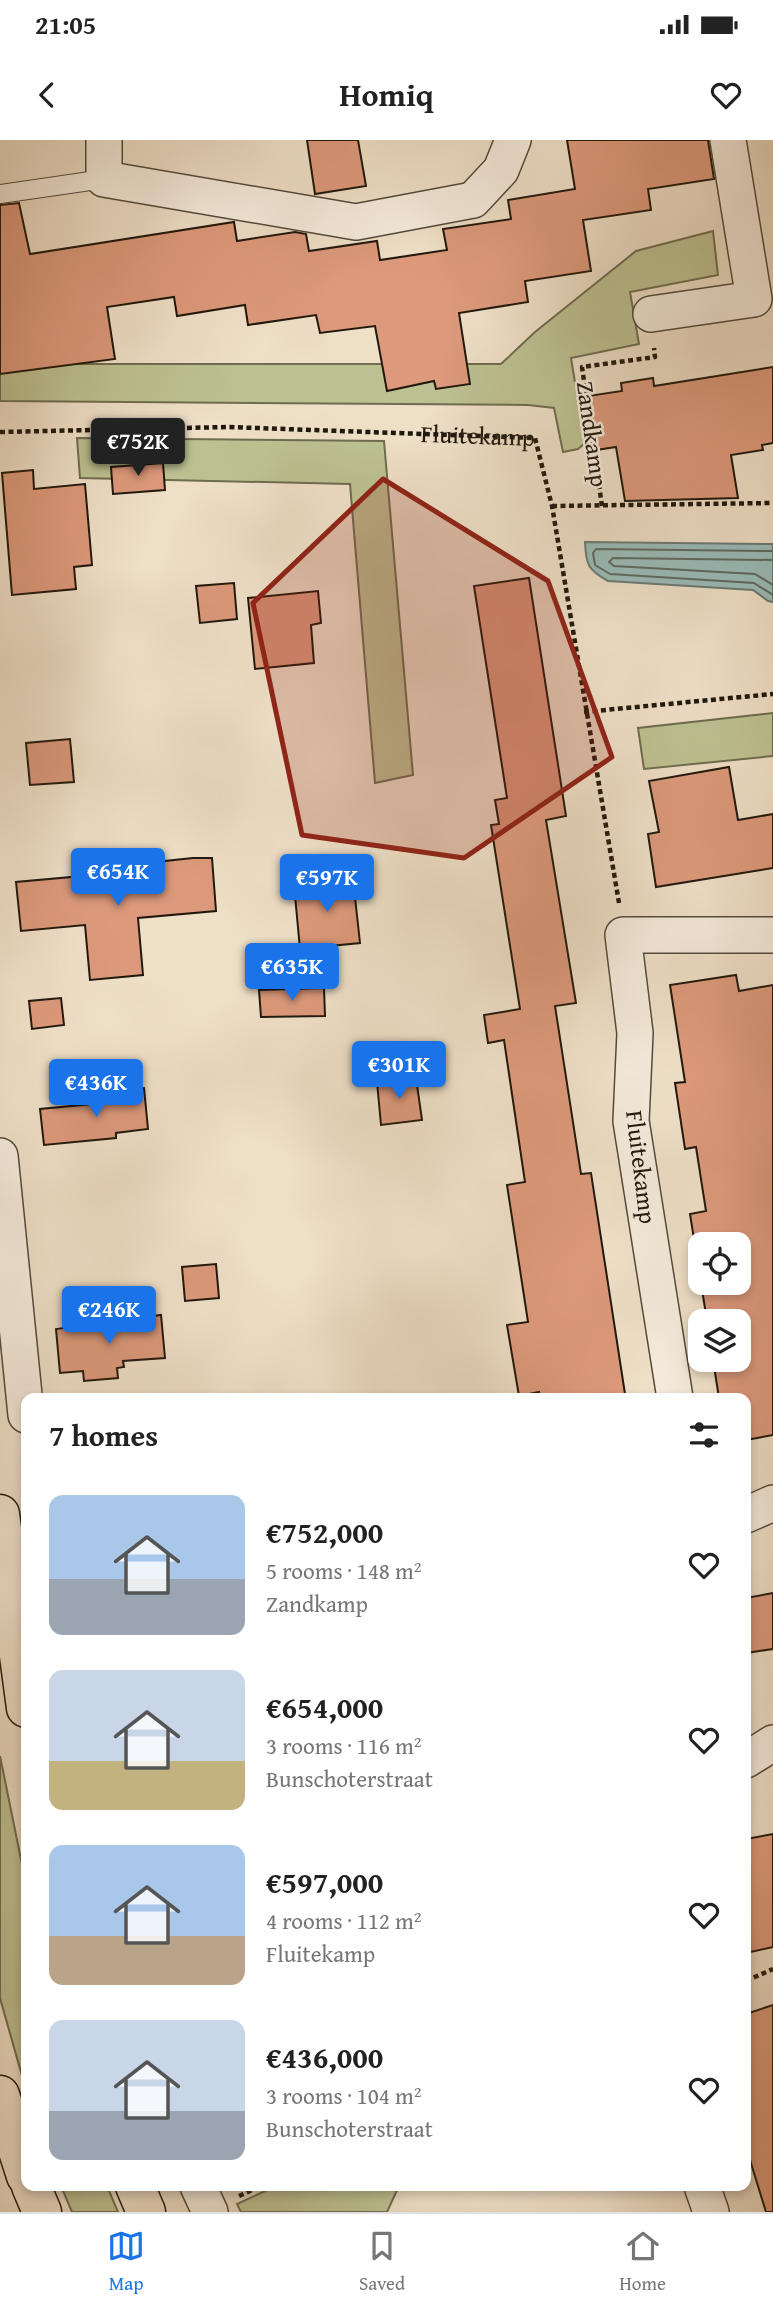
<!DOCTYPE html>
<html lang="en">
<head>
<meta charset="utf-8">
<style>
	body { margin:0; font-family:"Gentium Book Plus",serif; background:#f2f2f2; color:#222; height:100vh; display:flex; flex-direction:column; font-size:26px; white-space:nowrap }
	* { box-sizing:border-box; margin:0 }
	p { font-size:23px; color:#767676 }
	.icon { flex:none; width:38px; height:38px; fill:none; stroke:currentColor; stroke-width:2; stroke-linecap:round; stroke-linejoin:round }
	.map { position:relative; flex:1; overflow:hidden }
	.sheet { position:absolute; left:21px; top:1253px; width:730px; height:798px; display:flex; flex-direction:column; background:#fff; border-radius:14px; box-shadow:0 4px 10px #0003 }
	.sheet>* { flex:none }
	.buttons { position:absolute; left:688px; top:1092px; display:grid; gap:14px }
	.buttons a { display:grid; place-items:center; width:63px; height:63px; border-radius:14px; background:#fff; box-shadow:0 4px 10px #0003; font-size:35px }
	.price { position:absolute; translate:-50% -60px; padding:0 16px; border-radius:7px; background:#1a73e8; color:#fff; font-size:23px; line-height:46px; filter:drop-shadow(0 2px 4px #0008) }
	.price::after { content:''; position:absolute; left:50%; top:42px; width:21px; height:16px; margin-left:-10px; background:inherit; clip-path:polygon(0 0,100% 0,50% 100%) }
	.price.active { background:#222; color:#fff }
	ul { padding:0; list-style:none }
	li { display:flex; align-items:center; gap:21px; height:175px; padding:0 28px }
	li span { display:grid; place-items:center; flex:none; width:196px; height:140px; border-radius:14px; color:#555 }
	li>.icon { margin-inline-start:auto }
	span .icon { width:84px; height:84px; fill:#fffc; stroke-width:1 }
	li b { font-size:30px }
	h2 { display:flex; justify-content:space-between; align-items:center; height:84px; padding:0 28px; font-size:30px }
	.status { display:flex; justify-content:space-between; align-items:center; height:49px; padding:0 35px; background:#fff; direction:ltr }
	.status svg { height:19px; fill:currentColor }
	header { display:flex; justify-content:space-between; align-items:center; height:91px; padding:0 28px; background:#fff; font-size:32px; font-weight:700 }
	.tabs { display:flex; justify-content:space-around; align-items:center; height:98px; border-top:2px solid #e0e0e0; background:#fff; font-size:19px; color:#767676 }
	.tabs a { display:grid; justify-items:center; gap:4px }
	.tabs .active { color:#1a73e8 }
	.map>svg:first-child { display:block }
	.green { fill:#bdc192; stroke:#6f6c50; stroke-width:2 }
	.water { fill:#9abcb9; stroke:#6a7a74; stroke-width:2 }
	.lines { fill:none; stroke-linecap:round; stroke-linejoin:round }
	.shore { stroke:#5e6a63; stroke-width:2 }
	.building { fill:#dc997b; stroke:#21180d; stroke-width:2 }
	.lane-casing { stroke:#544a3c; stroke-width:20 }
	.street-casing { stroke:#544a3c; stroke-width:38 }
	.primary-casing { stroke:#21180d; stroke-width:41 }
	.path { stroke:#21180d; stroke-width:4.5; stroke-dasharray:5 3.5; stroke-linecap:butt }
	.lane { stroke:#f4eadb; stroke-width:18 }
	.street { stroke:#f4eadb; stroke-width:35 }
	.primary { stroke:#eedfc7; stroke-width:38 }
	.marked { fill:#8f2418; fill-opacity:0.2; stroke:#8f2418; stroke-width:5; stroke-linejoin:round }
	.labels { text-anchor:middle; stroke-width:5; stroke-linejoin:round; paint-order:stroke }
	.street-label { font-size:24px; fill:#21180d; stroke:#f4eadb }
</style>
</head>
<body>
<div class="status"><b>21:05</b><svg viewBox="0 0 49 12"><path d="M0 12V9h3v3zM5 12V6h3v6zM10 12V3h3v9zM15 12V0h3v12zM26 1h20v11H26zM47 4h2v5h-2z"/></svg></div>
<header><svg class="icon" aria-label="back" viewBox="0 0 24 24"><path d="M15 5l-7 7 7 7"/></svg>Homiq<svg class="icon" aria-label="heart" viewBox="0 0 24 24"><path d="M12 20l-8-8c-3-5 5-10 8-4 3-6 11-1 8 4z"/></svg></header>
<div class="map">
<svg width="773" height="2072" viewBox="0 0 773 2072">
	<rect width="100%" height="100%" fill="#eedfc7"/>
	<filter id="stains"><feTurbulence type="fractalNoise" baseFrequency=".00286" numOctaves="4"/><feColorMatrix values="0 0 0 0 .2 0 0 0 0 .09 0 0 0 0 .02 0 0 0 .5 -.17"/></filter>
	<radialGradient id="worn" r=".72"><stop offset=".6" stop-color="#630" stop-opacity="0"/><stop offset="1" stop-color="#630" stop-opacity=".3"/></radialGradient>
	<path class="green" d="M 713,91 L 718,135 L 630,152 L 639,204 L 571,218 L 585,303 L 578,309 L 563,312 L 554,268 L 528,265 L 0,261 L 0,224 L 501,224 L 535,192 L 636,111 Z
		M 77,298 L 384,301 L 413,635 L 375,643 L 350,344 L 80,338 Z
		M 773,573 L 773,616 L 644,629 L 638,588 Z
		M 0,1616 L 26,1744 L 26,1950 L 0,1858 Z
		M 61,2046 L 107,2046 L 118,2072 L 72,2072 Z
		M 276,2046 L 399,2046 L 387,2072 L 241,2072 L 237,2064 Z"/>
	<path class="water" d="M 585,402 L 773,404 L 773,462 L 768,461 L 753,450 L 608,441 C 588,430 586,425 585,402 Z"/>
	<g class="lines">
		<path class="shore" d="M 773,411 L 596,409 L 593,413 L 595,425 L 610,434 L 754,443 L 773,455
			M 773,420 L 613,418 L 609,422 L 614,426 L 755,434 L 773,445"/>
	</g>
	<path class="building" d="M 307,0 L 358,0 L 366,46 L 315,54 Z
		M 567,0 L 708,0 L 714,39 L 648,49 L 651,70 L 583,80 L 591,131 L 525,141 L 528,162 L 459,173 L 470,244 L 436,249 L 434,241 L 387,251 L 375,186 L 320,193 L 316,175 L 248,185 L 245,165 L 177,176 L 174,157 L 107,167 L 115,219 L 0,234 L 0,65 L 19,63 L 30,114 L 234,82 L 237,101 L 295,92 L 306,94 L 309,111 L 377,101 L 380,120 L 447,110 L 443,89 L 511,79 L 508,60 L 575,49 Z
		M 773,227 L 773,303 L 762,305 L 763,310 L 731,315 L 738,358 L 625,361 L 616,307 L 596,310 L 588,256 L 622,251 L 621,243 L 653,238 L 654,246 Z
		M 163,323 L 165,350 L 113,354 L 111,327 Z
		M 33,330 L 34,349 L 85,344 L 92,425 L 74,427 L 76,449 L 12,455 L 2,333 Z
		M 529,438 L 566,676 L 546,680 L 576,863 L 555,866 L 581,1034 L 591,1033 L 625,1254 L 597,1258 L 540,1258 L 539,1252 L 519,1256 L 507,1185 L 528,1182 L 507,1045 L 525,1042 L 504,900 L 488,903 L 484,875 L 520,869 L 491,685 L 499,684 L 495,660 L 507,658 L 474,446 Z
		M 234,443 L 237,479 L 200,483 L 196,446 Z
		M 318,451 L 321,483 L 311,485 L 314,523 L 255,529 L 248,458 Z
		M 70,599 L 74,642 L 30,645 L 26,603 Z
		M 729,627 L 738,680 L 773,674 L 773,728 L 656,747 L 648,694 L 659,692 L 649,641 Z
		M 193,718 L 212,718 L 216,771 L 138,778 L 143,835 L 90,840 L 85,785 L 21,791 L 16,742 L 127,732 L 127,725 Z
		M 353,739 L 360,803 L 300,809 L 294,745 Z
		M 736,835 L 739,851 L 773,845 L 773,1295 L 746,1300 L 746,1258 L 719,1258 L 713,1220 L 738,1220 L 738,1181 L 707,1181 L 701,1143 L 738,1143 L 738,1104 L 700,1104 L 700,1137 L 690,1074 L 706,1071 L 696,1007 L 685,1009 L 675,943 L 685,942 L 670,845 Z
		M 324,848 L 325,876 L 261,877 L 259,850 Z
		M 61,858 L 64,885 L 32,889 L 29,861 Z
		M 416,938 L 422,980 L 381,985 L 377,942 Z
		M 144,948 L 148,989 L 116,993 L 116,998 L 44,1005 L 40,969 L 113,962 L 112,952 Z
		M 216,1124 L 219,1158 L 185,1161 L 182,1127 Z
		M 161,1175 L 165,1218 L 123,1221 L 124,1227 L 117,1228 L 118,1238 L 84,1241 L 83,1231 L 60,1233 L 56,1189 Z
		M 773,1453 L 773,1509 L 746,1513 L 746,1458 Z
		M 773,1694 L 773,1807 L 746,1813 L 746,1699 Z
		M 773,1865 L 773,2072 L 766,2072 L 746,2007 L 746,1874 Z"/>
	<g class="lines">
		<g class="lane-casing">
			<path id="lane" d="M 0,54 L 104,39"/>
		</g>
		<g class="street-casing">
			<path id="street" d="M 104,0 L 104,39 L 356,82 L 473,60 L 501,30 L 513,0
				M 651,174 L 754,159 L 728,0
				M 0,1016 L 26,1275
				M 675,1258 L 631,981 L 635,893 L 623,795 L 773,795
				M 746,1375 L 773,1363
				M 746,1620 L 773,1603
				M 198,2046 L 210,2072
				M 702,2046 L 711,2072"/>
		</g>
		<g class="primary-casing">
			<path id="primary" d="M 0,1374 L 26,1568
				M 0,1955 L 26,2036
				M 31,2046 L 42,2072
				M 135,2046 L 146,2072"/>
		</g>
		<g class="path">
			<path id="s1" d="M 0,292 L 229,287 L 535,298 L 552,366 L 619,763"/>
			<path d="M 552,366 L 773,363"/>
			<path d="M 602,366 L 582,227 L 655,217 L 654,208"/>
			<path d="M 584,572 L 773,554"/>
			<path d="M 746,1841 L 773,1829"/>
			<path d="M 239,2056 L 261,2046"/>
		</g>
		<use href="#lane" class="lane"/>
		<use href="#street" class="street"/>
		<use href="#primary" class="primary"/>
	</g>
	<path class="marked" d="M 383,339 L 548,441 L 612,617 L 464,718 L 302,695 L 253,463 Z"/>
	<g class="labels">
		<g class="street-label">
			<text transform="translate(592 294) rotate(82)" y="8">Zandkamp</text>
			<text dy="8" stroke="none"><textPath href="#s1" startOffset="478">Fluitekamp</textPath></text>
			<text transform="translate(641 1027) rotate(83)" y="8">Fluitekamp</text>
		</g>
	</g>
	<rect width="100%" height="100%" filter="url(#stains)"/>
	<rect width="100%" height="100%" fill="url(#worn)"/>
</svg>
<div class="buttons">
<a><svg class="icon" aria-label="locate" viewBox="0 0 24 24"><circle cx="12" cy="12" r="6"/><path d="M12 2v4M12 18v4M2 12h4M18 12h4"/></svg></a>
<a><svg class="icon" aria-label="layers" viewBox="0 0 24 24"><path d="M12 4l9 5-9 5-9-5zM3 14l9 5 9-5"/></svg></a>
</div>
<b class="price active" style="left:138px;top:338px">€752K</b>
<b class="price" style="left:118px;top:768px">€654K</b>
<b class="price" style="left:327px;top:774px">€597K</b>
<b class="price" style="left:292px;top:863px">€635K</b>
<b class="price" style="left:399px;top:961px">€301K</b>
<b class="price" style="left:96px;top:979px">€436K</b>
<b class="price" style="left:109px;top:1206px">€246K</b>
<section class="sheet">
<h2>7 homes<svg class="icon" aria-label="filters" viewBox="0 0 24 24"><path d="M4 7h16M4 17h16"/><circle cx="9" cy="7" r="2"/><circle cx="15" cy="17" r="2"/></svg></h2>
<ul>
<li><span style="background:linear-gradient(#a9c7e8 60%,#9aa5b1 0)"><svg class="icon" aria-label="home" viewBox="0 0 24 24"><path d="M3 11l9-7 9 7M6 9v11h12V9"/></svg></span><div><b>€752,000</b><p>5 rooms · 148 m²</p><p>Zandkamp</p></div><svg class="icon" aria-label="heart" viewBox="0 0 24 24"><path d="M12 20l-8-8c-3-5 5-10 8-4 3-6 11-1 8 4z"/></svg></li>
<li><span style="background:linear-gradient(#c9d6e8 65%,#c2b280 0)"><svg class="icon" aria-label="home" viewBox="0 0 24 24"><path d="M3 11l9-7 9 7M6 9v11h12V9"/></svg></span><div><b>€654,000</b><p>3 rooms · 116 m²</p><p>Bunschoterstraat</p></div><svg class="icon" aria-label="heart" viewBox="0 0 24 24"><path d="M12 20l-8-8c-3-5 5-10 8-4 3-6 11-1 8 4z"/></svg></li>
<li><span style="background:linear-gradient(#a9c7e8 65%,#b9a48a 0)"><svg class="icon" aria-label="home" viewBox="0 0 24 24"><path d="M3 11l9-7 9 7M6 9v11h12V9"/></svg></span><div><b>€597,000</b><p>4 rooms · 112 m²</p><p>Fluitekamp</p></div><svg class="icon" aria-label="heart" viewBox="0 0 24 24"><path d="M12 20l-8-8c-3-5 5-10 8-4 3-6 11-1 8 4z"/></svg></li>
<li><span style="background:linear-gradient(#c9d6e8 65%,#9aa5b1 0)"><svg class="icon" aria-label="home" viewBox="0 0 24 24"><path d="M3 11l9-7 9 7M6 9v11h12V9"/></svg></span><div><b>€436,000</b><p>3 rooms · 104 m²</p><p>Bunschoterstraat</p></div><svg class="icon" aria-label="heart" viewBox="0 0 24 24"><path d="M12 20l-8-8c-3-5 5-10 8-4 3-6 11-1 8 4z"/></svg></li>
</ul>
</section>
</div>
<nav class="tabs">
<a class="active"><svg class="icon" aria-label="map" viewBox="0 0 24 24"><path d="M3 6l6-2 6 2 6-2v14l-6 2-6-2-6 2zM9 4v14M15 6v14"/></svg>Map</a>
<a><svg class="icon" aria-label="saved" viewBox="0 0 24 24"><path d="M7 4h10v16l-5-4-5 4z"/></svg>Saved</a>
<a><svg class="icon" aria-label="home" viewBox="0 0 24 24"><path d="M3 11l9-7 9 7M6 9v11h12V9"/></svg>Home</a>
</nav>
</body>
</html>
